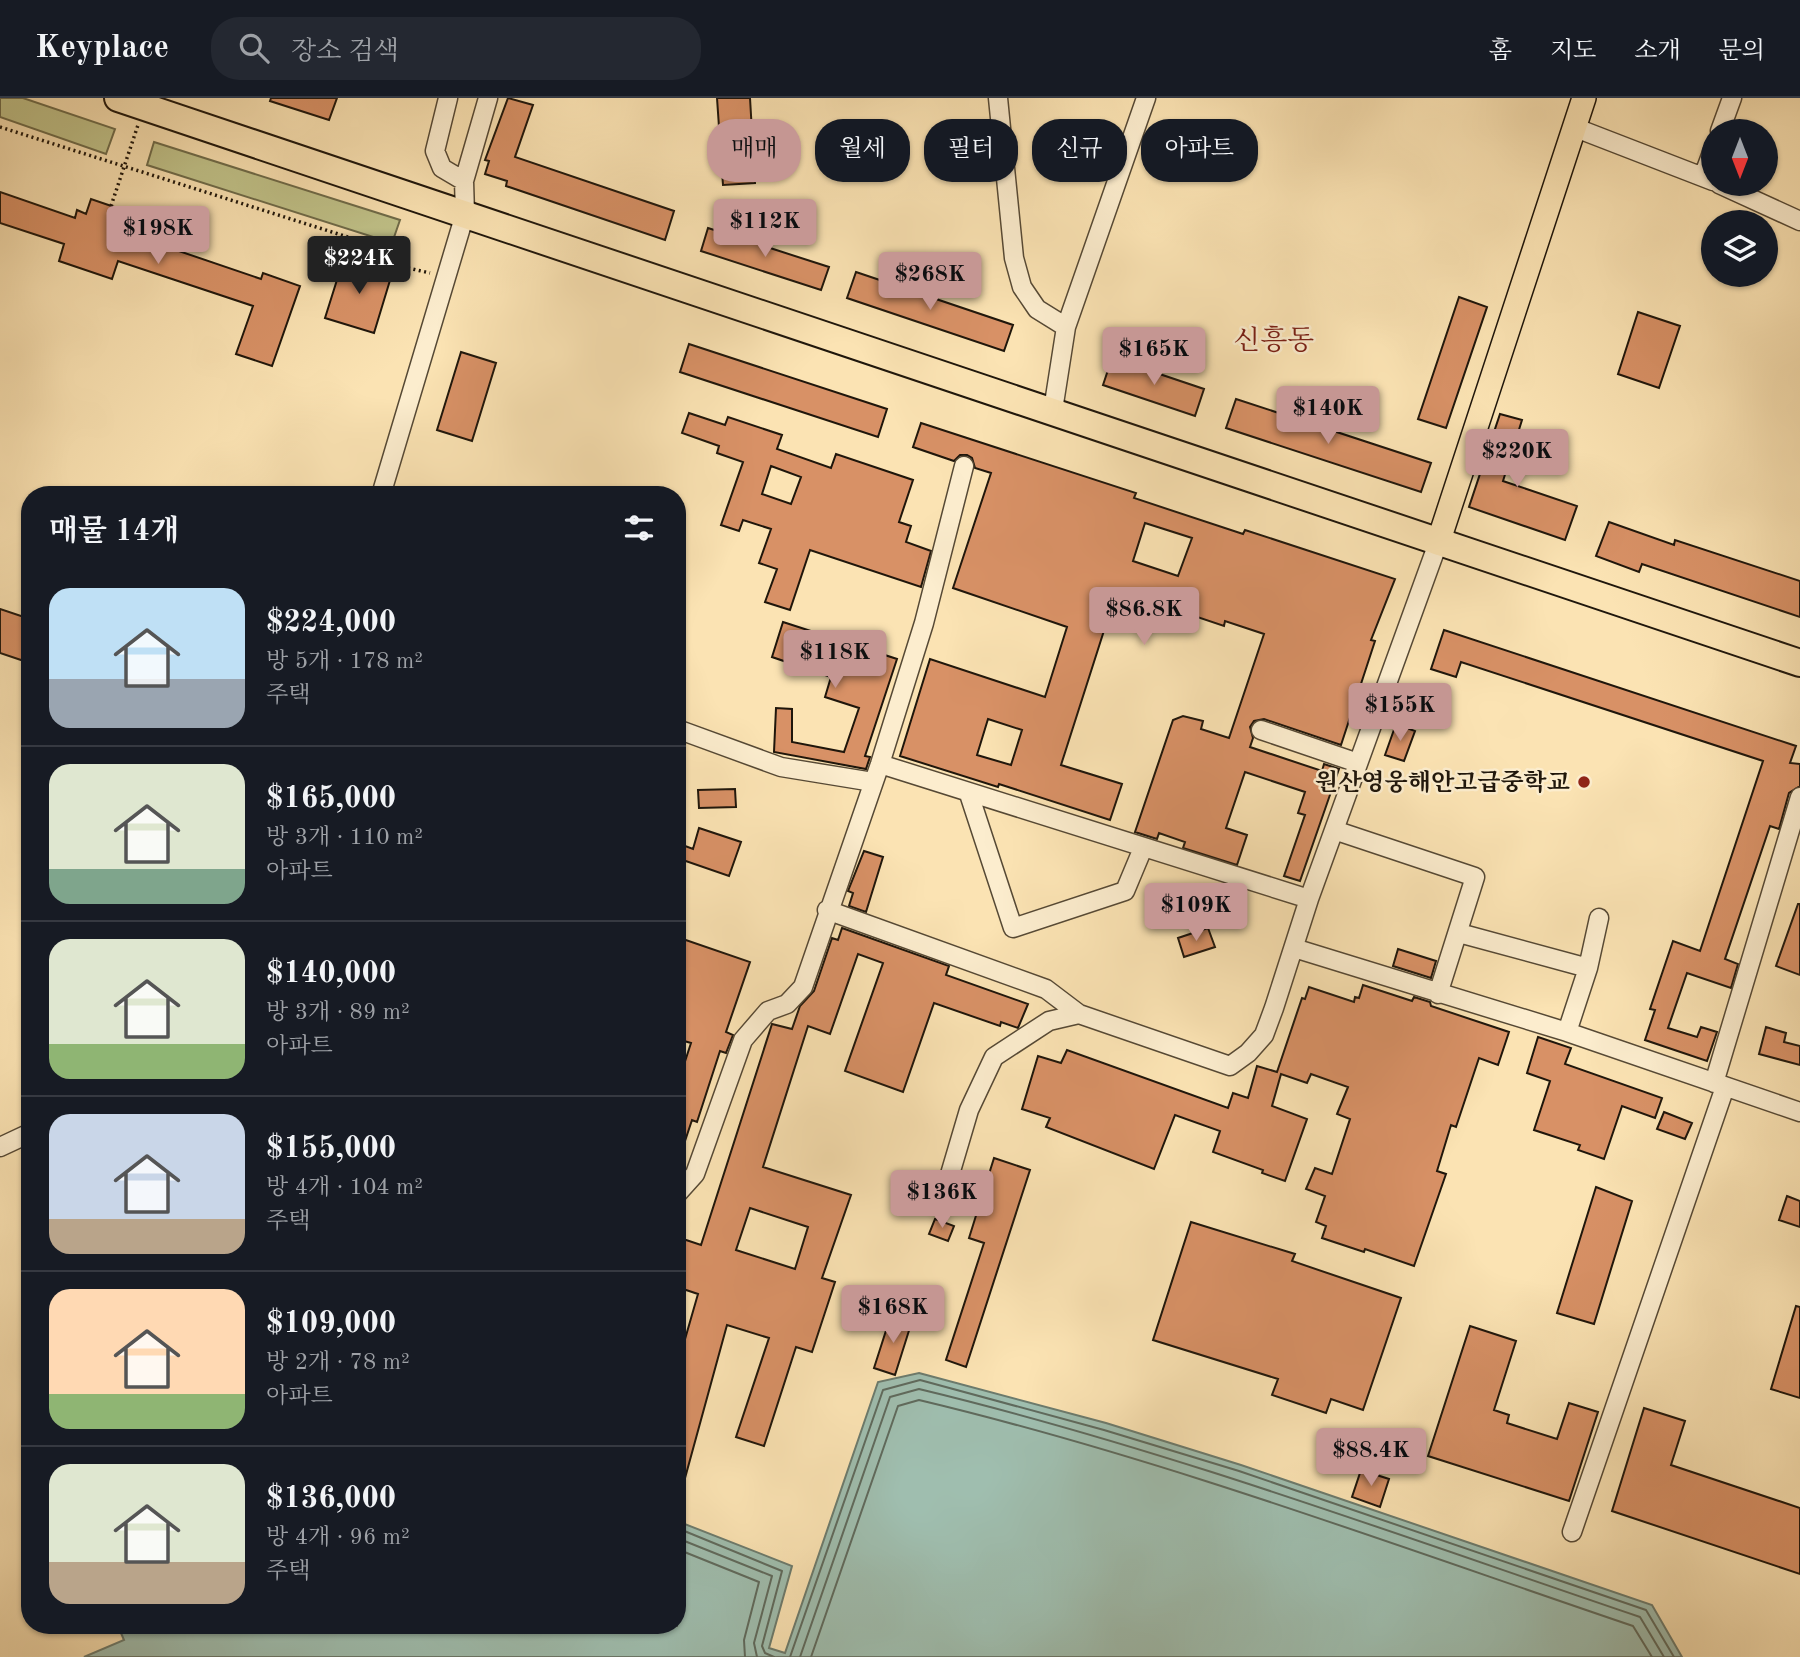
<!DOCTYPE html>
<html lang="ko">
<head>
<meta charset="utf-8">
<style>
	body { margin:0; font-family:"Old Standard TT","Noto Serif KR",serif; background:#242831; color:#f1f3f6; height:100vh; display:flex; flex-direction:column; font-size:26px; white-space:nowrap }
	* { box-sizing:border-box; margin:0 }
	p { font-size:23px; color:#9ea1a6 }
	.icon { flex:none; width:38px; height:38px; fill:none; stroke:currentColor; stroke-width:2; stroke-linecap:round; stroke-linejoin:round }
	.map { position:relative; flex:1; overflow:hidden }
	.side { position:absolute; left:21px; top:388px; width:665px; height:1148px; display:flex; flex-direction:column; background:#171b24; border-radius:28px; box-shadow:0 2px 5px #0004 }
	.side>* { flex:none }
	.banner { position:absolute; left:707px; top:21px; width:665px; height:63px; display:flex; gap:14px }
	.needle { width:46px; rotate:180deg }
	.controls { position:absolute; left:1701px; top:21px; display:grid; gap:14px }
	.controls a { display:grid; place-items:center; width:77px; height:77px; border-radius:50%; background:#171b24; box-shadow:0 2px 5px #0004; font-size:35px }
	.price { position:absolute; translate:-50% -60px; padding:0 16px; border-radius:7px; background:#c59692; color:#111; font-size:23px; line-height:46px; filter:drop-shadow(0 2px 4px #0008) }
	.price::after { content:''; position:absolute; left:50%; top:42px; width:21px; height:16px; margin-left:-10px; background:inherit; clip-path:polygon(0 0,100% 0,50% 100%) }
	.price.current { background:#222; color:#fff }
	ul { padding:0; list-style:none }
	li { display:flex; align-items:center; gap:21px; height:175px; padding:0 28px }
	li+li { border-top:2px solid #363941 }
	li span { display:grid; place-items:center; flex:none; width:196px; height:140px; border-radius:21px; color:#555 }
	li>.icon { margin-inline-start:auto }
	span .icon { width:84px; height:84px; fill:#fffc; stroke-width:1 }
	li b { font-size:30px }
	h2 { display:flex; justify-content:space-between; align-items:center; height:84px; padding:0 28px; font-size:30px }
	.chip { padding:0 24px; border-radius:28px; background:#171b24; box-shadow:0 2px 5px #0004; font-size:24px; line-height:63px }
	.chip.current { background:#c59692; color:#111 }
	header { display:flex; align-items:center; gap:42px; box-sizing:border-box; height:98px; padding:0 35px; background:#171b24; border-bottom:2px solid #363941 }
	header strong { font-size:33px }
	nav { display:flex; gap:38px; margin-inline-start:auto; font-size:24px }
	.search { width:490px; height:63px; background:#242831; display:flex; align-items:center; gap:18px; box-sizing:border-box; padding:0 24px; border-radius:28px; color:#9ea1a6; font-size:26px }
	.map>svg:first-child { display:block }
	.green { fill:#c1c38a; stroke:#706c4a; stroke-width:2 }
	.water { fill:#9fbeaf; stroke:#6c7b6d; stroke-width:2 }
	.lines { fill:none; stroke-linecap:round; stroke-linejoin:round }
	.shore { stroke:#5f6a5d; stroke-width:2 }
	.building { fill:#d89166; stroke:#1f160b; stroke-width:2; fill-rule:evenodd }
	.minor-casing { stroke:#564935; stroke-width:21 }
	.major-casing { stroke:#1f160b; stroke-width:26 }
	.highway-casing { stroke:#1f160b; stroke-width:30 }
	.path { stroke:#1f160b; stroke-width:3.5; stroke-dasharray:2 3.5; stroke-linecap:butt }
	.minor { stroke:#fcedce; stroke-width:18 }
	.major { stroke:#fbe3b3; stroke-width:23 }
	.highway { stroke:#fbe3b3; stroke-width:26 }
	.poi-dot { fill:#8f2418; stroke:#fcedce; stroke-width:2.5 }
	.labels { text-anchor:middle; stroke-width:5; stroke-linejoin:round; paint-order:stroke }
	.poi-label { font-size:24px; font-weight:bold; fill:#1f160b; stroke:#fcedce; text-anchor:end }
	.quarter-label { font-size:28px; fill:#7a1f14; stroke:#fcedce }
</style>
</head>
<body>
<header>
<strong>Keyplace</strong>
<div class="search"><svg class="icon" aria-label="search" viewBox="0 0 24 24"><circle cx="10" cy="10" r="6"/><path d="M15 15l6 6"/></svg>장소 검색</div>
<nav><a>홈</a><a>지도</a><a>소개</a><a>문의</a></nav>
</header>
<div class="map">
<svg width="1800" height="1559" viewBox="0 0 1800 1559">
	<rect width="100%" height="100%" fill="#fbe3b3"/>
	<filter id="stains"><feTurbulence type="fractalNoise" baseFrequency=".00286" numOctaves="4"/><feColorMatrix values="0 0 0 0 .2 0 0 0 0 .09 0 0 0 0 .02 0 0 0 .5 -.17"/></filter>
	<radialGradient id="worn" r=".72"><stop offset=".6" stop-color="#630" stop-opacity="0"/><stop offset="1" stop-color="#630" stop-opacity=".3"/></radialGradient>
	<path class="green" d="M 0,0 L 23,0 L 115,31 L 106,56 L 0,19 Z
		M 154,44 L 400,122 L 392,145 L 147,67 Z"/>
	<path class="water" d="M 919,1275 L 1106,1325 L 1241,1367 L 1652,1507 L 1682,1559 L 84,1559 L 124,1542 L 118,1528 L 677,1528 L 677,1423 L 792,1468 L 769,1550 L 785,1555 L 878,1284 Z"/>
	<g class="lines">
		<path class="shore" d="M 677,1430 L 782,1473 L 762,1548 L 765,1555 L 774,1559
			M 677,1440 L 772,1478 L 754,1545 L 757,1559
			M 677,1451 L 759,1484 L 744,1542 L 745,1559
			M 790,1559 L 883,1292 L 920,1282 L 1104,1332 L 1239,1373 L 1646,1512 L 1674,1559
			M 800,1559 L 890,1299 L 919,1291 C 1164,1350 1401,1438 1640,1519 L 1664,1559
			M 811,1559 L 898,1308 L 919,1302 C 1162,1360 1397,1448 1633,1528 L 1652,1559"/>
	</g>
	<path class="building" d="M 271,0 L 337,0 L 329,22 L 270,3 Z
		M 508,0 L 533,7 L 515,59 L 674,113 L 665,142 L 506,88 L 507,83 L 485,76 L 489,63 L 485,62 Z
		M 717,0 L 750,0 L 755,85 L 723,87 Z
		M 0,94 L 75,120 L 77,112 L 86,116 L 91,101 L 123,112 L 118,128 L 130,132 L 129,136 L 261,181 L 263,175 L 300,188 L 272,268 L 236,256 L 253,208 L 118,163 L 112,181 L 59,163 L 64,146 L 0,125 Z
		M 708,130 L 829,169 L 821,192 L 701,153 Z
		M 362,161 L 379,167 L 377,175 L 391,179 L 374,235 L 325,220 L 342,166 L 359,171 Z
		M 856,174 L 1013,227 L 1004,253 L 847,200 Z
		M 1459,199 L 1487,209 L 1446,330 L 1418,321 Z
		M 1638,214 L 1680,228 L 1659,290 L 1618,276 Z
		M 689,246 L 887,311 L 878,339 L 680,274 Z
		M 461,254 L 496,265 L 472,343 L 437,332 Z
		M 1112,260 L 1204,291 L 1195,318 L 1103,287 Z
		M 1236,301 L 1431,365 L 1421,394 L 1226,330 Z
		M 689,315 L 725,327 L 728,319 L 782,337 L 777,351 L 831,370 L 836,356 L 913,382 L 899,424 L 911,428 L 906,444 L 931,453 L 921,489 L 810,452 L 790,512 L 765,504 L 777,471 L 759,465 L 771,431 L 743,422 L 739,433 L 721,427 L 743,364 L 717,355 L 719,348 L 682,335 ZM 771,368 L 801,379 L 791,406 L 762,396 Z
		M 1500,316 L 1522,322 L 1503,383 L 1577,408 L 1565,442 L 1469,409 Z
		M 921,325 L 1136,395 L 1134,400 L 1243,436 L 1245,432 L 1395,481 L 1371,542 L 1375,543 L 1341,647 L 1264,621 L 1254,623 L 1250,629 L 1253,640 L 1250,649 L 1322,673 L 1324,666 L 1339,671 L 1300,783 L 1284,778 L 1305,717 L 1298,715 L 1305,694 L 1245,674 L 1226,730 L 1247,737 L 1237,767 L 1183,750 L 1185,744 L 1159,735 L 1157,741 L 1135,734 L 1173,622 L 1183,618 L 1203,623 L 1201,631 L 1229,640 L 1264,536 L 1225,523 L 1224,528 L 1117,492 L 1061,667 L 1122,686 L 1110,722 L 999,686 L 998,689 L 900,658 L 930,561 L 1045,599 L 1067,529 L 953,490 L 991,375 L 975,370 L 972,360 L 967,357 L 960,357 L 954,363 L 913,349 ZM 1145,425 L 1192,440 L 1178,478 L 1133,463 ZM 988,621 L 1022,632 L 1011,667 L 977,657 Z
		M 1609,424 L 1674,447 L 1675,442 L 1800,483 L 1800,519 L 1642,466 L 1639,474 L 1596,458 Z
		M 0,511 L 30,521 L 30,565 L 0,555 Z
		M 783,524 L 897,561 L 865,658 L 870,659 L 866,671 L 774,654 L 776,610 L 792,611 L 792,644 L 844,654 L 859,610 L 825,599 L 831,579 L 772,559 Z
		M 1444,532 L 1796,648 L 1790,665 L 1800,666 L 1800,688 L 1789,695 L 1779,731 L 1770,728 L 1725,861 L 1738,866 L 1731,890 L 1687,875 L 1668,930 L 1697,939 L 1701,929 L 1717,934 L 1707,963 L 1645,942 L 1655,912 L 1650,911 L 1673,843 L 1700,853 L 1763,663 L 1461,564 L 1456,579 L 1431,571 Z
		M 1396,626 L 1415,633 L 1404,663 L 1385,657 Z
		M 735,691 L 736,709 L 699,710 L 698,692 Z
		M 699,730 L 741,744 L 729,778 L 677,760 L 677,745 L 693,751 Z
		M 864,753 L 883,759 L 866,814 L 849,808 L 853,795 L 848,793 Z
		M 1798,806 L 1800,806 L 1800,877 L 1776,868 Z
		M 842,830 L 949,868 L 946,877 L 1028,906 L 1018,930 L 1001,924 L 1000,928 L 934,905 L 903,994 L 845,973 L 883,865 L 858,856 L 830,936 L 808,928 L 763,1069 L 851,1097 L 822,1180 L 835,1184 L 812,1254 L 796,1249 L 764,1348 L 736,1339 L 769,1240 L 727,1227 L 682,1391 L 677,1391 L 677,1269 L 698,1196 L 677,1189 L 677,1139 L 701,1147 L 772,926 L 792,931 L 800,908 L 814,893 L 832,840 L 838,842 ZM 750,1110 L 808,1129 L 795,1171 L 736,1152 Z
		M 1208,830 L 1215,849 L 1184,859 L 1178,840 Z
		M 677,839 L 750,864 L 726,934 L 733,937 L 726,955 L 720,953 L 697,1024 L 692,1022 L 680,1058 L 677,1057 L 677,988 L 691,945 L 677,941 Z
		M 1398,851 L 1436,863 L 1431,880 L 1393,868 Z
		M 1363,887 L 1412,903 L 1414,899 L 1430,904 L 1431,908 L 1509,934 L 1498,967 L 1479,960 L 1456,1029 L 1451,1027 L 1437,1073 L 1446,1076 L 1414,1168 L 1365,1151 L 1364,1154 L 1322,1140 L 1326,1128 L 1316,1124 L 1325,1098 L 1306,1091 L 1315,1070 L 1332,1076 L 1350,1021 L 1337,1016 L 1348,989 L 1311,976 L 1307,985 L 1281,976 L 1272,1008 L 1307,1021 L 1285,1083 L 1262,1075 L 1263,1072 L 1213,1054 L 1220,1033 L 1175,1017 L 1154,1071 L 1046,1029 L 1050,1020 L 1022,1011 L 1038,958 L 1061,965 L 1067,952 L 1228,1010 L 1233,995 L 1248,1000 L 1257,968 L 1277,974 L 1302,900 L 1305,901 L 1309,889 L 1354,904 L 1355,899 L 1359,900 Z
		M 1766,929 L 1786,935 L 1784,944 L 1800,948 L 1800,967 L 1759,956 Z
		M 1538,939 L 1571,950 L 1565,966 L 1662,1000 L 1655,1020 L 1622,1008 L 1604,1061 L 1578,1052 L 1580,1047 L 1534,1032 L 1550,983 L 1527,975 Z
		M 1664,1014 L 1692,1025 L 1685,1041 L 1657,1031 Z
		M 994,1060 L 1030,1072 L 966,1269 L 946,1262 L 984,1145 L 969,1140 Z
		M 1596,1089 L 1632,1103 L 1594,1226 L 1557,1215 Z
		M 1787,1098 L 1800,1103 L 1800,1129 L 1779,1122 Z
		M 935,1121 L 954,1128 L 948,1143 L 929,1136 Z
		M 1191,1124 L 1295,1156 L 1292,1163 L 1401,1200 L 1363,1312 L 1331,1301 L 1326,1315 L 1272,1297 L 1278,1281 L 1153,1242 Z
		M 1796,1208 L 1800,1209 L 1800,1300 L 1771,1291 Z
		M 891,1217 L 912,1223 L 895,1277 L 874,1270 Z
		M 1470,1228 L 1516,1243 L 1494,1312 L 1509,1317 L 1507,1325 L 1557,1341 L 1569,1305 L 1598,1314 L 1569,1403 L 1428,1358 Z
		M 1644,1310 L 1685,1323 L 1671,1367 L 1800,1410 L 1800,1476 L 1612,1413 Z
		M 1361,1372 L 1389,1381 L 1380,1409 L 1352,1399 Z"/>
	<g class="lines">
		<g class="minor-casing">
			<path id="minor" d="M 998,0 L 1014,160 L 1022,189 L 1037,211 L 1066,229
				M 1576,30 L 1713,83
				M 1720,33 L 1732,0
				M 1703,79 L 1713,52
				M 464,83 L 488,0
				M 1719,86 L 1800,123
				M 1053,312 L 1066,229 L 1146,0
				M 381,397 L 465,116 L 464,83 L 442,70 L 435,53 L 448,0
				M 677,631 L 781,669 L 873,684
				M 1261,632 L 1358,665
				M 880,666 L 1309,801
				M 969,696 L 1013,830 L 1125,793 L 1143,750
				M 1334,732 L 1475,779 L 1438,896
				M 827,812 L 1046,891 L 1079,916 L 1230,968 L 1248,955 L 1264,937 L 1274,910 L 1309,801 L 1438,445
				M 1459,835 L 1588,870
				M 1294,850 L 1567,934 L 1800,1014
				M 1567,934 L 1588,870 L 1599,820
				M 1714,985 L 1800,699
				M 0,1049 L 30,1035
				M 948,1083 L 969,1012 L 994,959 L 1049,923 L 1079,916
				M 677,1096 L 695,1076 L 743,942 L 768,913 L 787,906 L 803,889 L 880,666 L 924,525 L 964,368
				M 1572,1434 L 1725,989"/>
		</g>
		<g class="major-casing">
			<path id="major" d="M 1438,445 L 1584,0"/>
		</g>
		<g class="highway-casing">
			<path id="highway" d="M 118,0 C 680,185 1239,379 1800,565"/>
		</g>
		<path class="path" d="M 0,29 L 392,153 L 408,170 L 430,175
			M 111,108 L 138,27"/>
		<use href="#minor" class="minor"/>
		<use href="#major" class="major"/>
		<use href="#highway" class="highway"/>
	</g>
	<circle class="poi-dot" cx="1584" cy="684" r="7"/>
	<g class="labels">
		<g class="poi-label">
			<text x="1570" y="692">원산영웅해안고급중학교</text>
		</g>
		<g class="quarter-label">
			<text x="1274" y="251">신흥동</text>
		</g>
	</g>
	<rect width="100%" height="100%" filter="url(#stains)"/>
	<rect width="100%" height="100%" fill="url(#worn)"/>
</svg>
<div class="controls">
<a><svg class="needle" viewBox="-14 -14 28 28"><path d="M0-13l5 13h-10z" fill="#e53935"/><path d="M0 13l5-13h-10z" fill="#9ea1a6"/></svg></a>
<a><svg class="icon" aria-label="layers" viewBox="0 0 24 24"><path d="M12 4l9 5-9 5-9-5zM3 14l9 5 9-5"/></svg></a>
</div>
<b class="price" style="left:765px;top:161px">$112K</b>
<b class="price" style="left:158px;top:168px">$198K</b>
<b class="price current" style="left:359px;top:198px">$224K</b>
<b class="price" style="left:930px;top:214px">$268K</b>
<b class="price" style="left:1154px;top:289px">$165K</b>
<b class="price" style="left:1328px;top:348px">$140K</b>
<b class="price" style="left:1517px;top:391px">$220K</b>
<b class="price" style="left:1144px;top:549px">$86.8K</b>
<b class="price" style="left:835px;top:592px">$118K</b>
<b class="price" style="left:1400px;top:645px">$155K</b>
<b class="price" style="left:1196px;top:845px">$109K</b>
<b class="price" style="left:942px;top:1132px">$136K</b>
<b class="price" style="left:893px;top:1247px">$168K</b>
<b class="price" style="left:1371px;top:1390px">$88.4K</b>
<div class="banner">
<a class="chip current">매매</a>
<a class="chip">월세</a>
<a class="chip">필터</a>
<a class="chip">신규</a>
<a class="chip">아파트</a>
</div>
<section class="side">
<h2>매물 14개<svg class="icon" aria-label="filters" viewBox="0 0 24 24"><path d="M4 7h16M4 17h16"/><circle cx="9" cy="7" r="2"/><circle cx="15" cy="17" r="2"/></svg></h2>
<ul>
<li><span style="background:linear-gradient(#bfe0f5 65%,#9aa5b1 0)"><svg class="icon" aria-label="home" viewBox="0 0 24 24"><path d="M3 11l9-7 9 7M6 9v11h12V9"/></svg></span><div><b>$224,000</b><p>방 5개 · 178 m²</p><p>주택</p></div></li>
<li><span style="background:linear-gradient(#dfe7d0 75%,#7fa58c 0)"><svg class="icon" aria-label="home" viewBox="0 0 24 24"><path d="M3 11l9-7 9 7M6 9v11h12V9"/></svg></span><div><b>$165,000</b><p>방 3개 · 110 m²</p><p>아파트</p></div></li>
<li><span style="background:linear-gradient(#dfe7d0 75%,#8fb573 0)"><svg class="icon" aria-label="home" viewBox="0 0 24 24"><path d="M3 11l9-7 9 7M6 9v11h12V9"/></svg></span><div><b>$140,000</b><p>방 3개 · 89 m²</p><p>아파트</p></div></li>
<li><span style="background:linear-gradient(#c9d6e8 75%,#b9a48a 0)"><svg class="icon" aria-label="home" viewBox="0 0 24 24"><path d="M3 11l9-7 9 7M6 9v11h12V9"/></svg></span><div><b>$155,000</b><p>방 4개 · 104 m²</p><p>주택</p></div></li>
<li><span style="background:linear-gradient(#ffd9b3 75%,#8fb573 0)"><svg class="icon" aria-label="home" viewBox="0 0 24 24"><path d="M3 11l9-7 9 7M6 9v11h12V9"/></svg></span><div><b>$109,000</b><p>방 2개 · 78 m²</p><p>아파트</p></div></li>
<li><span style="background:linear-gradient(#dfe7d0 70%,#b9a48a 0)"><svg class="icon" aria-label="home" viewBox="0 0 24 24"><path d="M3 11l9-7 9 7M6 9v11h12V9"/></svg></span><div><b>$136,000</b><p>방 4개 · 96 m²</p><p>주택</p></div></li>
</ul>
</section>
</div>
</body>
</html>
